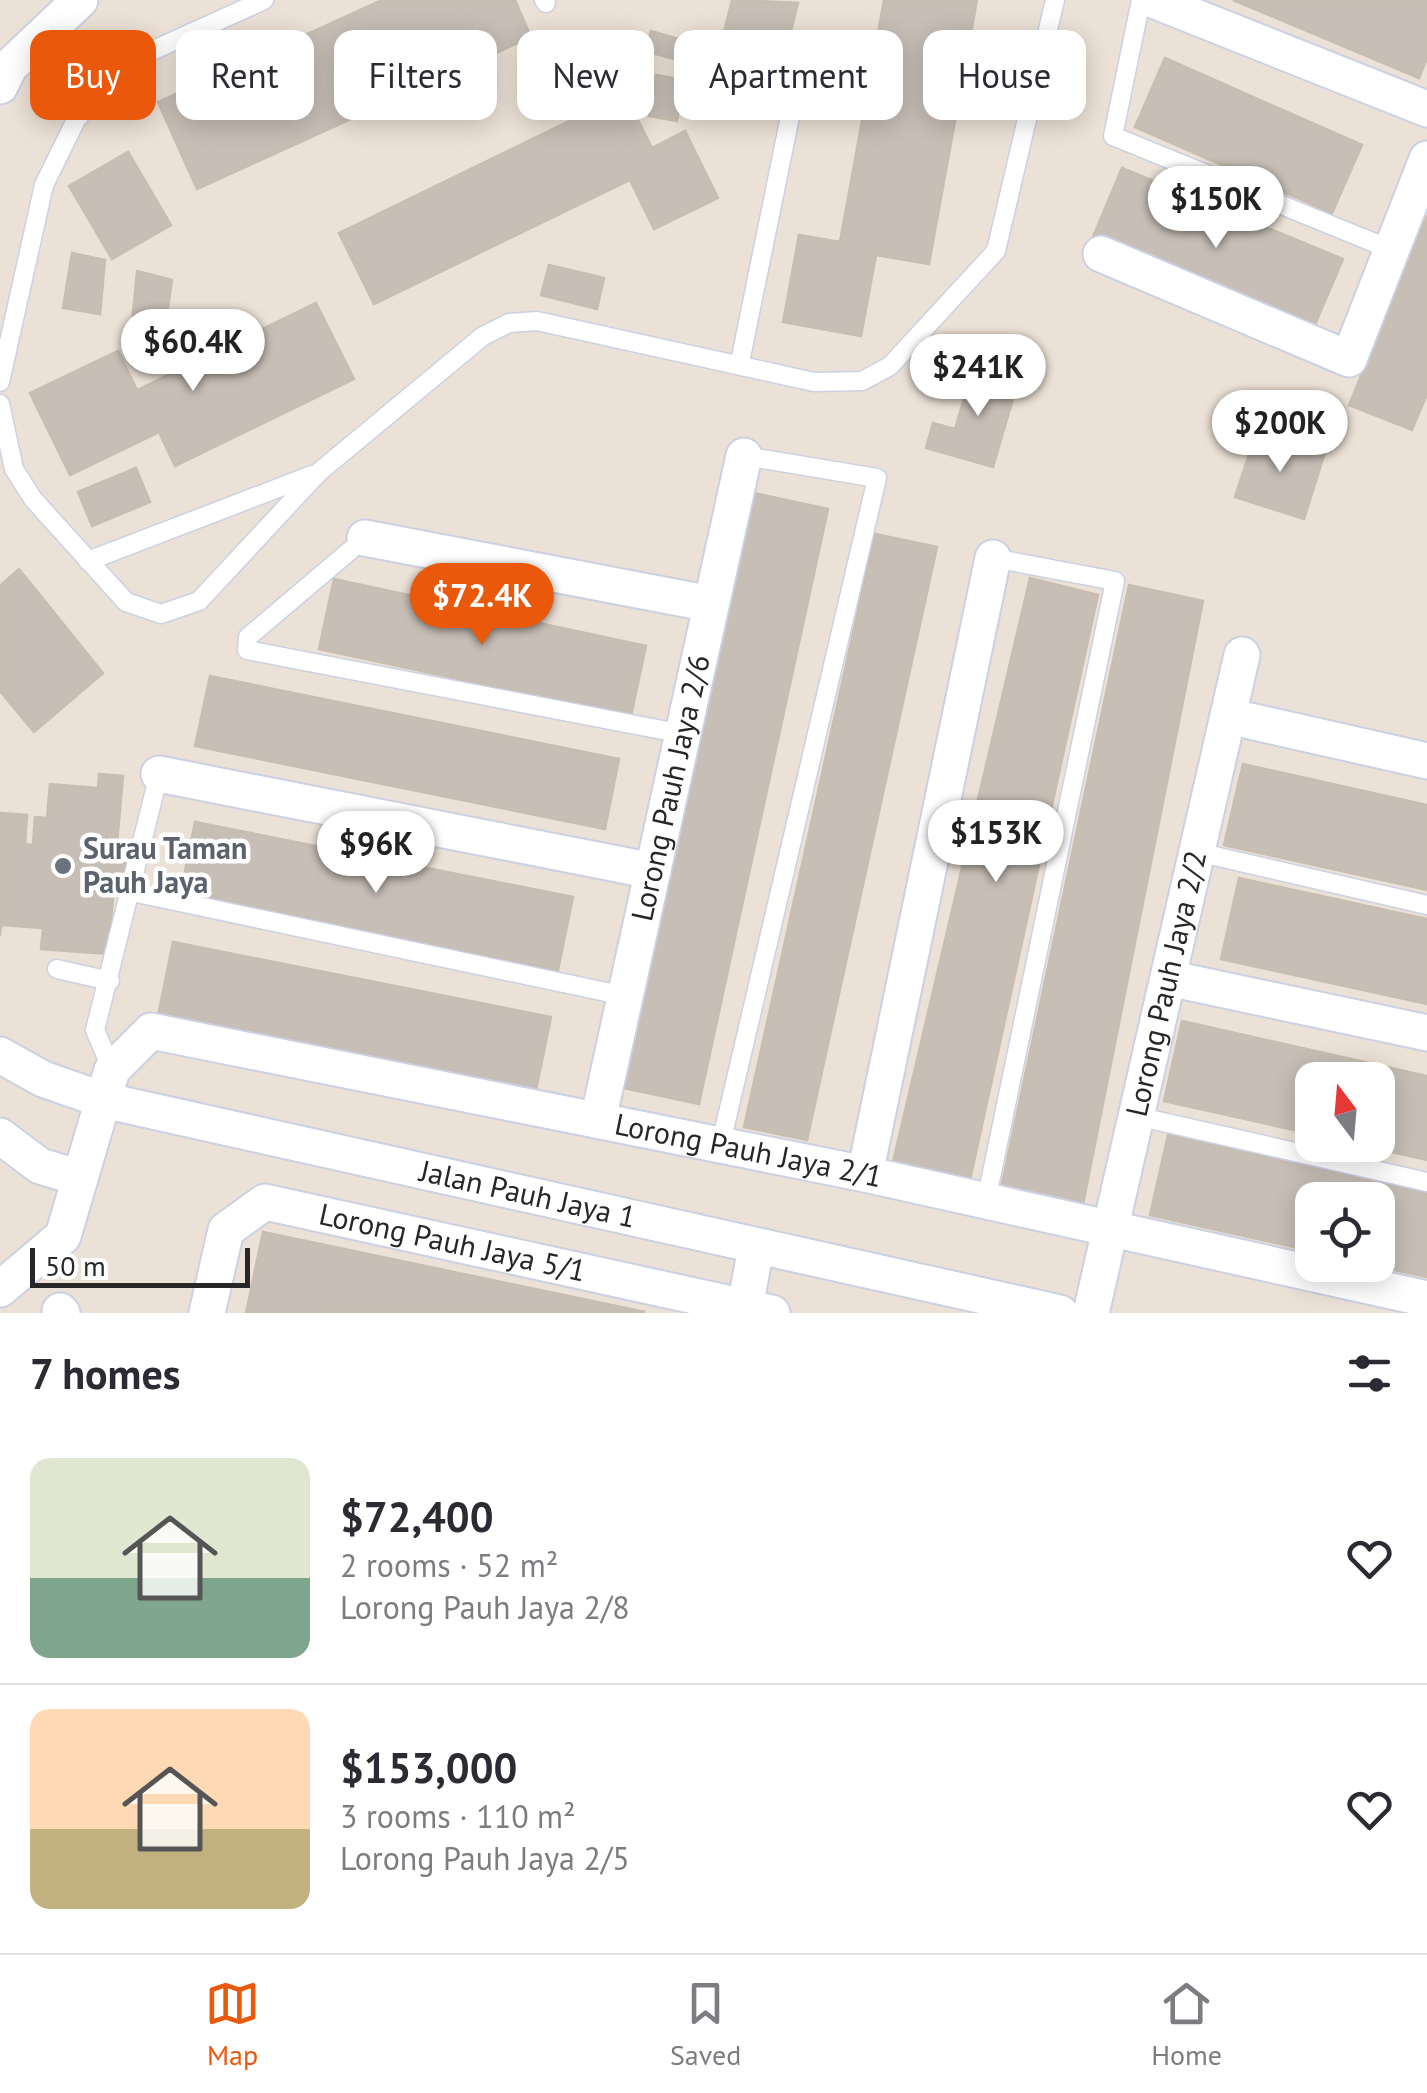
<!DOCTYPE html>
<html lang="en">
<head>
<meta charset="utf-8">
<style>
	body { margin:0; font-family:"PT Sans",sans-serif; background:#f2f2f3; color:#2b2b33; height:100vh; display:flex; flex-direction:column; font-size:38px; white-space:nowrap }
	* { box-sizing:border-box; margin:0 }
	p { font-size:32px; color:#7c7c81 }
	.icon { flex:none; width:55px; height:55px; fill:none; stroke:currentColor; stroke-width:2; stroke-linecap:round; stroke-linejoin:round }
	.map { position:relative; height:1313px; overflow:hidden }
	.drawer { display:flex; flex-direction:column; background:#fff; flex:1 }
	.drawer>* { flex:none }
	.guide { position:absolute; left:30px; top:30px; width:1368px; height:90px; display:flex; gap:20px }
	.needle { width:65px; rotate:344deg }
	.buttons { position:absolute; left:1295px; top:1062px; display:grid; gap:20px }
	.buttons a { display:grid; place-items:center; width:100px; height:100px; border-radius:20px; background:#fff; box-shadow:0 5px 25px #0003; font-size:50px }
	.scale { position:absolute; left:30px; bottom:25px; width:220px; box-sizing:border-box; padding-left:10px; border:5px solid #272727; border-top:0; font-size:28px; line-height:35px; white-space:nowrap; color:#272727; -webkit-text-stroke:8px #fff; paint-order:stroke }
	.price { position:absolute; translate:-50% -85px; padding:0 22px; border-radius:35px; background:#fff; color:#222; font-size:32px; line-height:65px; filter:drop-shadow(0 2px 5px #0008) }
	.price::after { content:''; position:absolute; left:50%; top:60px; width:30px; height:22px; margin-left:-15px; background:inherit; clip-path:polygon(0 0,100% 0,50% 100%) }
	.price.selected { background:#ea580c; color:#fff }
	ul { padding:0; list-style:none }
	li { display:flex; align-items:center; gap:30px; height:250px; padding:0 30px }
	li+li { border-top:2px solid #e1e1e2 }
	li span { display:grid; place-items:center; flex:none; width:280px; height:200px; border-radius:20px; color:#555 }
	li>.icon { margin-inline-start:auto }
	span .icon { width:120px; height:120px; fill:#fffc; stroke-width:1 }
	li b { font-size:42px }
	h2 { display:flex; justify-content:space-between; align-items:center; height:120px; padding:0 30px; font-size:42px }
	.tag { padding:0 35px; border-radius:20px; background:#fff; box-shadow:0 5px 25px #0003; font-size:35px; line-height:90px }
	.tag.selected { background:#ea580c; color:#fff }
	.menu { display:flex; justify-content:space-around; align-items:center; height:140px; border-top:2px solid #e1e1e2; background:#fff; font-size:28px; color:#7c7c81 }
	.menu a { display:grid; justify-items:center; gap:5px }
	.menu .selected { color:#ea580c }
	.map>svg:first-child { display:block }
	.building { fill:#c7beb6; stroke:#c7bdb0; stroke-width:2.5 }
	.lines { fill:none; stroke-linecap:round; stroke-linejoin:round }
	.lane-casing { stroke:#cbd1e3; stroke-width:21 }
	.street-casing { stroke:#cbd1e3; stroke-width:39 }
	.lane { stroke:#fff; stroke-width:18 }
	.street { stroke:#fff; stroke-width:35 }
	.worship-dot { fill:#6b7280; stroke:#fff; stroke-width:4 }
	.labels { text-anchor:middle; stroke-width:9; stroke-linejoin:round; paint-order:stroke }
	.street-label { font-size:30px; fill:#272727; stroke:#fff }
	.worship-label { font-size:30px; font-weight:bold; fill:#5b616d; stroke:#fff; text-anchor:start }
</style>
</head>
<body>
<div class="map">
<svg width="1427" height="1313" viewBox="0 0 1427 1313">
	<rect width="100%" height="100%" fill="#ece1d6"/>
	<path class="building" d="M 382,0 L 515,0 L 531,37 L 197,189 L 158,102 Z
		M 732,0 L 798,3 L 785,55 L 768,51 L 759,87 L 731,80 L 740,44 L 722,40 Z
		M 884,0 L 977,0 L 929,264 L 876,255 L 861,336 L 783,322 L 799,235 L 840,242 Z
		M 1233,0 L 1427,0 L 1427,58 L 1419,78 Z
		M 651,31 L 689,42 L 684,62 L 645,51 Z
		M 1165,58 L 1362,145 L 1332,213 L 1135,127 Z
		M 656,75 L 684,80 L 677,121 L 649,116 Z
		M 625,94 L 652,148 L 685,131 L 718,198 L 654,229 L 630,180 L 374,304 L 339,233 Z
		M 128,152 L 171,225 L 112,259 L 69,186 Z
		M 1122,168 L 1343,259 L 1311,334 L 1090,244 Z
		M 1427,216 L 1427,394 L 1412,430 L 1349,405 Z
		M 72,253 L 105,260 L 100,314 L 63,308 Z
		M 549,265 L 604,278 L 597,309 L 541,295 Z
		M 137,271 L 172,280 L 165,328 L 132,324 Z
		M 316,303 L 354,379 L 175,466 L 159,432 L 70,475 L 30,393 L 118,351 L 137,390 Z
		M 974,365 L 1019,378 L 993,467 L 926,448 L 933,423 L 955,429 Z
		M 1257,430 L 1325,452 L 1304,519 L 1235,497 Z
		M 136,468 L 150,502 L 92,526 L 78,492 Z
		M 754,493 L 828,509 L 699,1104 L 624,1088 Z
		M 875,534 L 937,547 L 807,1140 L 744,1127 Z
		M 19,569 L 103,673 L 34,732 L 0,691 L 0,586 Z
		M 1030,578 L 1098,595 L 970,1180 L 893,1162 Z
		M 334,579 L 646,646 L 631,716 L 319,649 Z
		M 1129,585 L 1203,601 L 1083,1204 L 1001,1189 Z
		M 210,676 L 619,759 L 605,829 L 195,746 Z
		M 1243,764 L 1427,805 L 1427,890 L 1224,845 Z
		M 99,774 L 123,776 L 116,855 L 128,856 L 126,877 L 115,876 L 108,954 L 41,949 L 43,928 L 1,925 L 0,936 L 0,813 L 27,815 L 25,844 L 33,845 L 35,817 L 47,818 L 50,784 L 98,788 Z
		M 195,822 L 573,897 L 558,970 L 180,896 Z
		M 1239,878 L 1427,919 L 1427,1004 L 1221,959 Z
		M 173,942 L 551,1017 L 536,1090 L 158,1016 Z
		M 1182,1021 L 1427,1076 L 1427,1160 L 1361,1145 L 1378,1145 L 1378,1080 L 1312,1080 L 1312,1134 L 1164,1101 Z
		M 1168,1135 L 1427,1193 L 1427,1277 L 1372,1265 L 1378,1265 L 1378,1200 L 1312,1200 L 1312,1251 L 1150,1215 Z
		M 263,1232 L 645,1312 L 246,1313 Z"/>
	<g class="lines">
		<g class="lane-casing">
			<path id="lane" d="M 544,0 L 546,3
				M 1141,0 L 1113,136 L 1392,250
				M 740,362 L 796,87
				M 0,382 L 44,185 L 76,120 L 123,64 L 264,0
				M 0,404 L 14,469 L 33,499 L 126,602 L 161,614 L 199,601 L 319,472 L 483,336 L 509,323 L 537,321 L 814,382 L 862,381 L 890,366 L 996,251 L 1055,0
				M 365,538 L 248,637 L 247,650 L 683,734
				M 88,561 L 312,475
				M 1197,852 L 1427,905
				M 132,892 L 625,996
				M 57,969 L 110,981
				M 112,1070 L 95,1030 L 159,774
				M 1136,1116 L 1427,1182
				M 720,1147 L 877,478 L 744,456
				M 986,1201 L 1115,581 L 993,558"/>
		</g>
		<g class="street-casing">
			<g id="street">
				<path d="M 1153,0 L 1427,109"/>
				<path d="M 0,86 L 10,66 L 80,0"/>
				<path d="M 1101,254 L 1349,359 L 1427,159"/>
				<path d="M 365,538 L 711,604"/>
				<path d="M 1228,716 L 1427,761"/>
				<path d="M 159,774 L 653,871"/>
				<path d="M 1168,978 L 1427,1033"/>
				<path id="s1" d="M 0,1055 L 43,1079 L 103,1100 L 1060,1313"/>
				<path id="s2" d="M 598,1120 L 744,456"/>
				<path d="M 0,1136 L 40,1166 L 80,1178"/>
				<path d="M 865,1174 L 993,558"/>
				<path id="s3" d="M 0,1289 L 63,1236 L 112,1070 L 151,1031 L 865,1174 L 1427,1299"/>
				<path d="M 745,1307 L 756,1248"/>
				<path d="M 60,1311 L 62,1313"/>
				<path id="s4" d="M 207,1313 L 226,1230 L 265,1202 L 772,1313"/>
				<path id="s5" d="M 1091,1313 L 1242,655"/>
			</g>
		</g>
		<use href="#lane" class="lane"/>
		<use href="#street" class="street"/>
	</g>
	<circle class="worship-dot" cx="63" cy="866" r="10"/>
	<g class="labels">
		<g class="street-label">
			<text dy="10" stroke="none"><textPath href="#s2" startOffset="340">Lorong Pauh Jaya 2/6</textPath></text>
			<text dy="10" stroke="none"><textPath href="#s5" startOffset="338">Lorong Pauh Jaya 2/2</textPath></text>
			<text dy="10" stroke="none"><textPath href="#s3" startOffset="920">Lorong Pauh Jaya 2/1</textPath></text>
			<text dy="10" stroke="none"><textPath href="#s1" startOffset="548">Jalan Pauh Jaya 1</textPath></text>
			<text dy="10" stroke="none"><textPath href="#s4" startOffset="325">Lorong Pauh Jaya 5/1</textPath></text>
		</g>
		<g class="worship-label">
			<text x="83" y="859">Surau Taman<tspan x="83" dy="34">Pauh Jaya</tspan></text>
		</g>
	</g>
</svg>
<div class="buttons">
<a><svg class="needle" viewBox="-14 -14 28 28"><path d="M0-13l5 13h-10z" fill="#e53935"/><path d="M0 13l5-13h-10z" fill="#7c7c81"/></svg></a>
<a><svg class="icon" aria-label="locate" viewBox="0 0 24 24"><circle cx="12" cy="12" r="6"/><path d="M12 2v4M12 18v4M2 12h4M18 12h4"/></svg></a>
</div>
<div class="scale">50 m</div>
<b class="price" style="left:1216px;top:251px">$150K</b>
<b class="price" style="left:193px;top:394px">$60.4K</b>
<b class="price" style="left:978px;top:419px">$241K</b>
<b class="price" style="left:1280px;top:475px">$200K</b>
<b class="price selected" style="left:482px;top:648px">$72.4K</b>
<b class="price" style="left:996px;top:885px">$153K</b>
<b class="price" style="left:376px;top:896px">$96K</b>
<div class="guide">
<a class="tag selected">Buy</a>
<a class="tag">Rent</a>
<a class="tag">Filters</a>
<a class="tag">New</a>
<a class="tag">Apartment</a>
<a class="tag">House</a>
</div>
</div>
<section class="drawer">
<h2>7 homes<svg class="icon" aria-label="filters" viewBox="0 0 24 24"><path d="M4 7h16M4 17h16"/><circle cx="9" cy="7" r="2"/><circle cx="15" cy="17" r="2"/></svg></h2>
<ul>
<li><span style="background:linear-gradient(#dfe7d0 60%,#7fa58c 0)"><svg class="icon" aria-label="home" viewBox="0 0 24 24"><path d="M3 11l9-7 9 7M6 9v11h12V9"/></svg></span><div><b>$72,400</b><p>2 rooms · 52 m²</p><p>Lorong Pauh Jaya 2/8</p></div><svg class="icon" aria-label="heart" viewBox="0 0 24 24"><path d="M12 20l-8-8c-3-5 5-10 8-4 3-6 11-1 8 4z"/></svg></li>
<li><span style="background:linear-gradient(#ffd9b3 60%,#c2b280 0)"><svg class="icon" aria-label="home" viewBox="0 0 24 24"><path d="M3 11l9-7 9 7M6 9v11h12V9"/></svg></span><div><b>$153,000</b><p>3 rooms · 110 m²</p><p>Lorong Pauh Jaya 2/5</p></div><svg class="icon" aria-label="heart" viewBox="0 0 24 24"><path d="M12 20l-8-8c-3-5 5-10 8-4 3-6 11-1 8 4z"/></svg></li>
</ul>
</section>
<nav class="menu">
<a class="selected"><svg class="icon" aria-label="map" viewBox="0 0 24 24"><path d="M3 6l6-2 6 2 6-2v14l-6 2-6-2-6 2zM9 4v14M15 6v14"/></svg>Map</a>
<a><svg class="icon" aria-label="saved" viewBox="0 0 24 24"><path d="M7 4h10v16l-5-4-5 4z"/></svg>Saved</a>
<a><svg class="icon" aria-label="home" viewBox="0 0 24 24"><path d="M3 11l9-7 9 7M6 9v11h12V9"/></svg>Home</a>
</nav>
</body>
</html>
